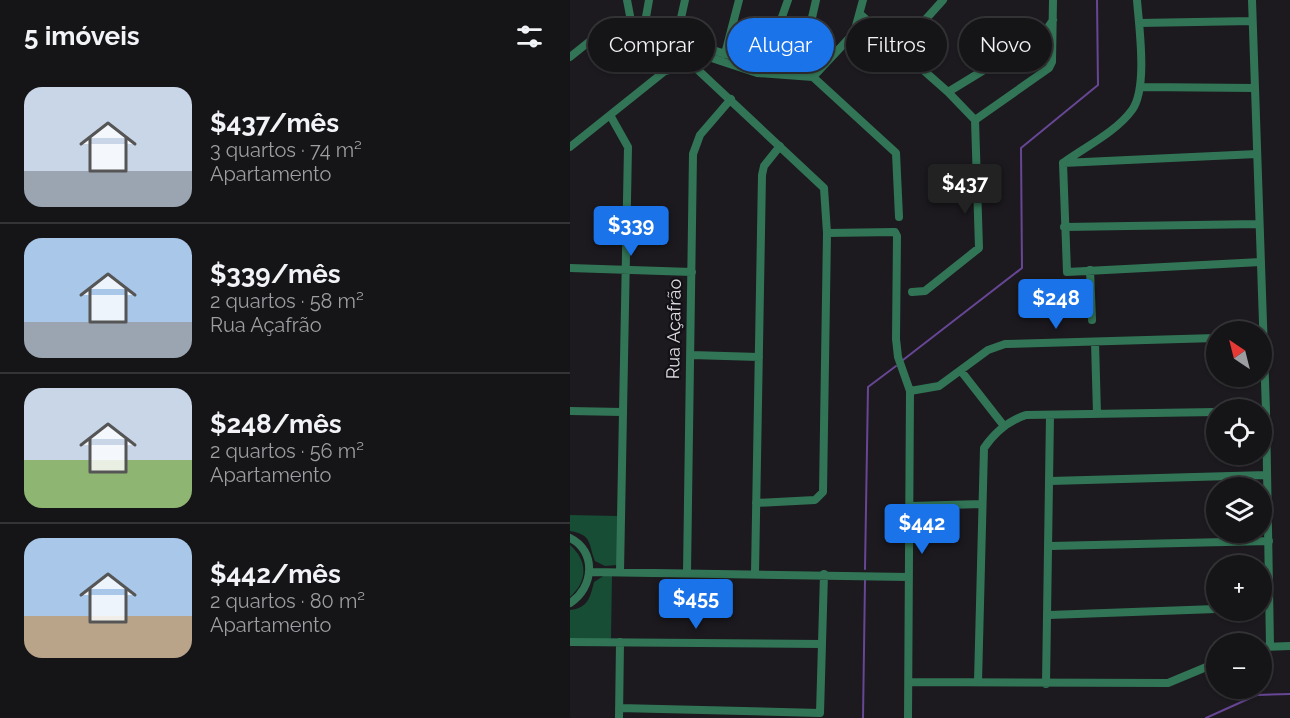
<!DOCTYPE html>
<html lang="pt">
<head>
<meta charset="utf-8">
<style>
	body { margin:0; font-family:Raleway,sans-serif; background:#222124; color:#f1f3f6; height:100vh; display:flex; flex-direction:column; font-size:22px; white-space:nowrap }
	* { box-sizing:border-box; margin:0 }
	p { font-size:20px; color:#9d9ea1 }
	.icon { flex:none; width:33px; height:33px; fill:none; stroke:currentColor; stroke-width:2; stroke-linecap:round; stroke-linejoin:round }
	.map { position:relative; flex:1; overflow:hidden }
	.drawer { display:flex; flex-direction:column; background:#151417; width:570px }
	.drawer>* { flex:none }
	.top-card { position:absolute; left:18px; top:18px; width:570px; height:54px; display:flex; gap:12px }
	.needle { width:39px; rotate:325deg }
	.fabs { position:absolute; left:636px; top:321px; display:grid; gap:12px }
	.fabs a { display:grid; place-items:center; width:66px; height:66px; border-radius:50%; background:#151417; box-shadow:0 2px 4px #0004,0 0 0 2px #343336; font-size:30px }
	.price { position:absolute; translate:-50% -51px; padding:0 14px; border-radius:6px; background:#1a73e8; color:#fff; font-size:20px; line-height:39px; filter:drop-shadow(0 2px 3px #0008) }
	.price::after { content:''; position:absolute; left:50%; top:36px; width:18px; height:14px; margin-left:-9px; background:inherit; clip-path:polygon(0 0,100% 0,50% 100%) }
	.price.active { background:#222; color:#fff }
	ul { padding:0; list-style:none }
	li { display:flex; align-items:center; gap:18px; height:150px; padding:0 24px }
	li+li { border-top:2px solid #343336 }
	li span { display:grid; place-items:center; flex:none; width:168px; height:120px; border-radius:18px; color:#555 }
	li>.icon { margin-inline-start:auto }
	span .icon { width:72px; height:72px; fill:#fffc; stroke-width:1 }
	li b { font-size:26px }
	h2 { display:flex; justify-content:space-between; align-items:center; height:72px; padding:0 24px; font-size:26px }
	.chip { padding:0 21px; border-radius:27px; background:#151417; box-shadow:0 2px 4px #0004,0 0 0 2px #343336; font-size:21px; line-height:54px }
	.chip.active { background:#1a73e8; color:#fff }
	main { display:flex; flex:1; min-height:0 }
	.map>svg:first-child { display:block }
	.green { fill:#174c35 }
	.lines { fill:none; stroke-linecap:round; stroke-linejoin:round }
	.stream { stroke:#674695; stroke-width:2 }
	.minor { stroke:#327556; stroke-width:8 }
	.labels { text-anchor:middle; stroke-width:4.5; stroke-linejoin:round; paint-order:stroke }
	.street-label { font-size:18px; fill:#e0dfe2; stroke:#131116 }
</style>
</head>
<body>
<main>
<section class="drawer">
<h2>5 imóveis<svg class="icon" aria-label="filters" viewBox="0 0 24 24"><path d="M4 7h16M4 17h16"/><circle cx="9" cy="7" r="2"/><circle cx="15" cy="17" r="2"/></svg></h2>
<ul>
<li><span style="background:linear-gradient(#c9d6e8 70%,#9aa5b1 0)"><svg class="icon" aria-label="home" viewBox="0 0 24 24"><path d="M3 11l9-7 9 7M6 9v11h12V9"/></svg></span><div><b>$437/mês</b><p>3 quartos · 74 m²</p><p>Apartamento</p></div></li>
<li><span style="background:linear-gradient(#a9c7e8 70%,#9aa5b1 0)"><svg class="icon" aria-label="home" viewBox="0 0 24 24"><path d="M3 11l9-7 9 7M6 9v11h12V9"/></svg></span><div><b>$339/mês</b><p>2 quartos · 58 m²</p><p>Rua Açafrão</p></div></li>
<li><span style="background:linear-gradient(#c9d6e8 60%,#8fb573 0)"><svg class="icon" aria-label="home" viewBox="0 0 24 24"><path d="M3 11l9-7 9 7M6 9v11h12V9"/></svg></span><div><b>$248/mês</b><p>2 quartos · 56 m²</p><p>Apartamento</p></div></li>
<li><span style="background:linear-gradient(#a9c7e8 65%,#b9a48a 0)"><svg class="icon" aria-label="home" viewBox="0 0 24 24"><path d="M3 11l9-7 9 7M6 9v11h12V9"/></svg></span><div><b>$442/mês</b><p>2 quartos · 80 m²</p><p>Apartamento</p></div></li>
</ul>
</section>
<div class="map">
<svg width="720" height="718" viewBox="0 0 720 718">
	<rect width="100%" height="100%" fill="#1c1a1f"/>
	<path class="green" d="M 0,515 L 48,516 L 47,565 L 35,566 L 25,561 C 18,544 23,535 0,531 Z
		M 0,545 C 18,561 18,581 0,597 Z
		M 35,575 L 42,576 L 41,639 L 0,639 L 0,610 C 18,608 20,598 24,582 Z"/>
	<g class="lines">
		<path class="stream" d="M 333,360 L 452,268 L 451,148 L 528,85 L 527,0
			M 295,569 L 298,387 L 326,366
			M 293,718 L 295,580
			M 636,718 L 687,695 L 720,694"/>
		<path class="minor" d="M 57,0 L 61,21 L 71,32 L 87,40 L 187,73 L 243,77 L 326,153 L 329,217
			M 115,0 L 107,36 L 109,38 C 137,48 206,76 233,57 L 246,0
			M 567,0 C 569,27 578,88 562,110 C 546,132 515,147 493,163 L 497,272 L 691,262
			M 682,0 L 696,411 L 700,646
			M 290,14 L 378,92 L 405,120 L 409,248 L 355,291 L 342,292
			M 76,17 L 79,0
			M 569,23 L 682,21
			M 329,49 L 373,0
			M 155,54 L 169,0
			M 0,57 L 40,25
			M 196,62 L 218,0
			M 243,77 L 284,33 L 293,0
			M 570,87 L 684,88
			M 378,92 L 419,67 L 452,58 L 466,45 L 483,20
			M 40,115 L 58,147 L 50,572
			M 405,120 L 479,68 L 482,62 L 483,0
			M 0,147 L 95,71 L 115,66 L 128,70 L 254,188 L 257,233 L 253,492 L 245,500 L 186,503
			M 493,163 L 687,154
			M 494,227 L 689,224
			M 257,233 L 325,232 L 327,236 L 326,339 L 328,357 L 340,391 L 338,718
			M 0,268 L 122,272
			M 520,270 L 522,320
			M 525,342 L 527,414
			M 121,355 L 189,357
			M 391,371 L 434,426
			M 340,391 L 369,386 L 418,350 L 435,344 L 646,338
			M 0,411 L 52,412
			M 480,481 L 697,475
			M 341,506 L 412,504
			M 0,538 C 27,551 24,588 0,603
			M 480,546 L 699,541
			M 20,572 L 339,577
			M 117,572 L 123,154 L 130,135 L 161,99
			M 185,573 L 192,175 L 194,166 L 210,146
			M 479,615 L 646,609
			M 0,642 L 252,644
			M 692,647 L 720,646
			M 339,682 L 598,683 L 646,663
			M 408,682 L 414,448 C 425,432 438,421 456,415 L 646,412
			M 476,684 L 480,415
			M 49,708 L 250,713 L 254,574
			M 49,718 L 50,642"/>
	</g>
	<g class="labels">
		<g class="street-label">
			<text transform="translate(104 329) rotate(-89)" y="6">Rua Açafrão</text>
		</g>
	</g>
</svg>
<div class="fabs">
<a><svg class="needle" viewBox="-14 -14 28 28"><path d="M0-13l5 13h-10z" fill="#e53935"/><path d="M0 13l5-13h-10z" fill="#9d9ea1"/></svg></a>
<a><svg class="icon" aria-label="locate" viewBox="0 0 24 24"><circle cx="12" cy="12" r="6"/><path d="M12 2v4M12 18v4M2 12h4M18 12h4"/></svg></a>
<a><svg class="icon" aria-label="layers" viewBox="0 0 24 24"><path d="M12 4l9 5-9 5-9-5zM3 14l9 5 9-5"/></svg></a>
<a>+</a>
<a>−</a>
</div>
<b class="price active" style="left:395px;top:215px">$437</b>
<b class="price" style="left:61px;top:257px">$339</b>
<b class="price" style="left:486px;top:330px">$248</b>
<b class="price" style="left:352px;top:555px">$442</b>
<b class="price" style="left:126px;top:630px">$455</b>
<div class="top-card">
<a class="chip">Comprar</a>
<a class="chip active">Alugar</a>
<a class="chip">Filtros</a>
<a class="chip">Novo</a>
</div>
</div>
</main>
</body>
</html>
